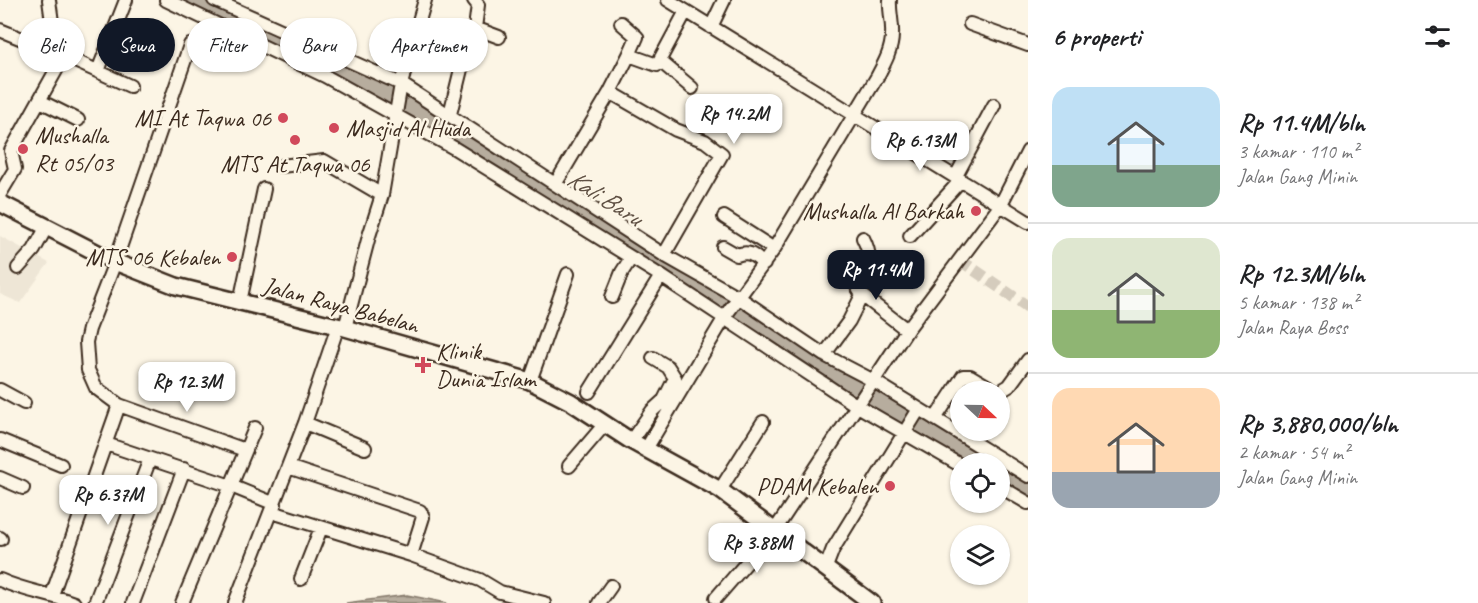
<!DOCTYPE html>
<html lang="id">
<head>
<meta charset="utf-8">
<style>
	body { margin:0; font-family:Caveat,sans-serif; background:#f2f2f2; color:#202124; height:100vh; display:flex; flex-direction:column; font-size:22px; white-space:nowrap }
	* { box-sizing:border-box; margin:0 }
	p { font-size:20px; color:#757577 }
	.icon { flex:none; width:33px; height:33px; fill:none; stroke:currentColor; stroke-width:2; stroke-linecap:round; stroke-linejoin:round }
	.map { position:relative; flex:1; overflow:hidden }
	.sheet { display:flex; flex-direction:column; background:#fff; width:450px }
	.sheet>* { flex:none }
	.hud { position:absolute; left:18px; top:18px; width:570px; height:54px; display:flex; gap:12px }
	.needle { width:39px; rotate:112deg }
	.controls { position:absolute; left:950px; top:381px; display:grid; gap:12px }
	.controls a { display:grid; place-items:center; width:60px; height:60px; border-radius:50%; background:#fff; box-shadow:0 2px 4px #0004; font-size:30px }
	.price { position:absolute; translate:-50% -51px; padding:0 14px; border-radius:12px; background:#fff; color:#222; font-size:20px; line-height:39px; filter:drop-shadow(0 2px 3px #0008) }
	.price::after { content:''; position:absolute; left:50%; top:36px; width:18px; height:14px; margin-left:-9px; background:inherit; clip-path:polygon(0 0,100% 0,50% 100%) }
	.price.selected { background:#111827; color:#fff }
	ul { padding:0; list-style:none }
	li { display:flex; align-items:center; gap:18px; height:150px; padding:0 24px }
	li+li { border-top:2px solid #e0e0e0 }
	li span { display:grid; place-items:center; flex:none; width:168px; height:120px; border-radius:18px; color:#555 }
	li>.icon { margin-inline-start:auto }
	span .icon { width:72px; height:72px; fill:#fffc; stroke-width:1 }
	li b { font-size:26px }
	h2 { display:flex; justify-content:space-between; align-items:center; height:72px; padding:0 24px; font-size:26px }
	.chip { padding:0 21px; border-radius:27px; background:#fff; box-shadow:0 2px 4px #0004; font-size:21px; line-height:54px }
	.chip.selected { background:#111827; color:#fff }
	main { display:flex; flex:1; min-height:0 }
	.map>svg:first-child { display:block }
	.built { fill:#eee6d6 }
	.water { fill:url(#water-rules); stroke:#85796b; stroke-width:1.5 }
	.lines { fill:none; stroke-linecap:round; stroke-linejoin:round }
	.river { stroke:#b7ad9e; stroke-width:20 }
	.minor-tunnel { stroke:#d5ccbd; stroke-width:12; stroke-dasharray:12 6; stroke-linecap:butt }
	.minor-casing { stroke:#3b2a1e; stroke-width:16 }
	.major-casing { stroke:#3b2a1e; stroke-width:20 }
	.minor { stroke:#fcf5e5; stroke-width:12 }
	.major { stroke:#fcf5e5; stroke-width:15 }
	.poi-dot { fill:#d1495b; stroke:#fcf5e5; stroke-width:2 }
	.labels { text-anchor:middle; stroke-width:5; stroke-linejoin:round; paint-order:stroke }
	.poi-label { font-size:24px; fill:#3b2a1e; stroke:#fcf5e5; text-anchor:end }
	.street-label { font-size:24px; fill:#3b2a1e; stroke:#fcf5e5 }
	.water-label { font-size:26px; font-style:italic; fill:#605144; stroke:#fcf5e5 }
</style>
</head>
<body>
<main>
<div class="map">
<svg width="1028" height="603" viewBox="0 0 1028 603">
	<defs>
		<pattern id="water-rules" width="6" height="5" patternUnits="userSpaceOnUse" patternTransform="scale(1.5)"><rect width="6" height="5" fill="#b7ad9e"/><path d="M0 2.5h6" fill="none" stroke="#968d80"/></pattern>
	</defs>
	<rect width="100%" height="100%" fill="#fcf5e5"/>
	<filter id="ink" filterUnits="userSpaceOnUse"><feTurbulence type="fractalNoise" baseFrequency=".0167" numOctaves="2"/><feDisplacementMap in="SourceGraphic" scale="12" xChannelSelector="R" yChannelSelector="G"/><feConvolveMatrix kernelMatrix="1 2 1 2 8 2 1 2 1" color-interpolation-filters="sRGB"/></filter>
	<g filter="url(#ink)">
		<path class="built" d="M 0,236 L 49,263 L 20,303 L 0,294 Z"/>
		<path class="water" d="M 407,595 L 447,603 L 346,603 Z"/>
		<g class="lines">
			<path class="river" d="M 187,0 L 381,89 L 982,464
				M 999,474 L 1028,492"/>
			<path class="minor-tunnel" d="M 960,260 L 1028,307"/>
			<g class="minor-casing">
				<path id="minor" d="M 49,0 L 52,22 L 49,50
					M 166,0 L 325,76 L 454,148 L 661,276 L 856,405 L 960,465
					M 214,0 L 401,84 L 664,255 L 738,297 L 824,355 L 872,380 L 1028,476
					M 474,0 L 478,5 L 475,28 L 499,37
					M 668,0 L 1028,222
					M 621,23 L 637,37 L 629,55 L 657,65 L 686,11
					M 970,24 L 1028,45
					M 711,27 L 724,0
					M 0,30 L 64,56 L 11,151 L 15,169 L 0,194
					M 190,45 L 115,262 L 89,329 L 86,342 L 88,370 L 96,388 L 119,405 L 245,450
					M 64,56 L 130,86
					M 660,61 L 692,88
					M 98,71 L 126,0
					M 610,92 L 676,130 L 705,141 L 722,154 L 664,255
					M 40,101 L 78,120
					M 450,114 L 463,61
					M 281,166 L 324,161 L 382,195
					M 956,176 L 994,105
					M 556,183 L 610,92 L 629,55
					M 724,217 L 774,249
					M 910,236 L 961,180
					M 723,247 L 737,255 C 750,250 754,256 764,264
					M 18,268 L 34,250 L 46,228
					M 862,295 L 907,330
					M 612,297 L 622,272 L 631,258
					M 240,302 L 264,189
					M 345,328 L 369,236 L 382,195 L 401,84 L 425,0
					M 824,355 L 849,321 L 862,295 L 856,285 C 866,264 875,262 863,238
					M 530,381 L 568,274
					M 0,390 L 24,403
					M 589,392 L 661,276
					M 999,392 L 1009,386 L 1028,360
					M 935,419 L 963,376 L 970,376 L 997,392
					M 305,423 L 365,448
					M 0,440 L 61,465
					M 631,441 L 652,411 L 664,400 L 675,378 L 668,367 L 653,358
					M 106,444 L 231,486 L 275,504
					M 646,449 L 728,312 L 774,249 L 877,77 C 884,64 892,50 892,35 C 893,23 889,12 890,0
					M 569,466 L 605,424
					M 288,467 L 420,511 L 423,517 L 411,555
					M 0,478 L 23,488
					M 999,486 L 1028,503
					M 720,490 L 763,422
					M 272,512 L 411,555 L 480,580 L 500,592 L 544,603
					M 0,538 L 1,539
					M 826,567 L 833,549 L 919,409
					M 301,579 L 321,528
					M 0,580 C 24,591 50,594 74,603
					M 52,595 L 119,405
					M 716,598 L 775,530 L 907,330 L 1000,206 L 1028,151
					M 95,603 L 150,459
					M 133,603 L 184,469
					M 182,603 L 255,428
					M 235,603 L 305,423 L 338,326
					M 599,603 L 611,586"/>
			</g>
			<g class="major-casing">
				<path id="major" d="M 0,203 L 115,262 L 176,286 L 345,328 L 530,381 L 571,402 L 631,441 L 720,490 L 872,603"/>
			</g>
			<use href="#minor" class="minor"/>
			<use href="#major" class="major"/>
		</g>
	</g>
	<g class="poi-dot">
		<circle cx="283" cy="118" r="6"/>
		<circle cx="334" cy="128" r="6"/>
		<circle cx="295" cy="140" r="6"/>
		<circle cx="23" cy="149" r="6"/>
		<circle cx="976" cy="211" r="6"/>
		<circle cx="232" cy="257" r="6"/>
		<path d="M420 356h6v6h6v6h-6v6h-6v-6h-6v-6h6z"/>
		<circle cx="890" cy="486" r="6"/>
	</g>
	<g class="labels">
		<g class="poi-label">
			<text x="271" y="126">MI At Taqwa 06</text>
			<text x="346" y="136" text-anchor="start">Masjid Al Huda</text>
			<text x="35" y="143" text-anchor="start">Mushalla<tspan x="35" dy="28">Rt 05/03</tspan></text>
			<text x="295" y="172" text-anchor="middle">MTS At Taqwa 06</text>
			<text x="964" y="219">Mushalla Al Barkah</text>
			<text x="220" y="265">MTS 06 Kebalen</text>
			<text x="436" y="359" text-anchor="start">Klinik<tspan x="436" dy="28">Dunia Islam</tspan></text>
			<text x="878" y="494">PDAM Kebalen</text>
		</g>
		<g class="street-label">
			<text transform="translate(341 305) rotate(15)" y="8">Jalan Raya Babelan</text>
		</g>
		<g class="water-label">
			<text transform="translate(605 197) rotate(32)" y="9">Kali Baru</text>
		</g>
	</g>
</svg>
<div class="controls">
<a><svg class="needle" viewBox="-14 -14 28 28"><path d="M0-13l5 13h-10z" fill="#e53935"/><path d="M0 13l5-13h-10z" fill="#757577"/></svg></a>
<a><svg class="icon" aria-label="locate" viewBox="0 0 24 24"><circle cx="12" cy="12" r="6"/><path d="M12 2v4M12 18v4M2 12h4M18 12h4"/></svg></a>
<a><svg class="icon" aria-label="layers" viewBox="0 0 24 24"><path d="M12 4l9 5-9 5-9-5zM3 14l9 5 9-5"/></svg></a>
</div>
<b class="price" style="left:734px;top:145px">Rp 14.2M</b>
<b class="price" style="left:920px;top:172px">Rp 6.13M</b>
<b class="price selected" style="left:876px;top:301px">Rp 11.4M</b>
<b class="price" style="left:187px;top:413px">Rp 12.3M</b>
<b class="price" style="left:108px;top:526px">Rp 6.37M</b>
<b class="price" style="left:757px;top:574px">Rp 3.88M</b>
<div class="hud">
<a class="chip">Beli</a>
<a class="chip selected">Sewa</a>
<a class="chip">Filter</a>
<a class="chip">Baru</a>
<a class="chip">Apartemen</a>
</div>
</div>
<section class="sheet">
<h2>6 properti<svg class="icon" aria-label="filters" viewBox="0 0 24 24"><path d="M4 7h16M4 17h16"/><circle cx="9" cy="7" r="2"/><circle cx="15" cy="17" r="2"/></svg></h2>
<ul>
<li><span style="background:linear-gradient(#bfe0f5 65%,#7fa58c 0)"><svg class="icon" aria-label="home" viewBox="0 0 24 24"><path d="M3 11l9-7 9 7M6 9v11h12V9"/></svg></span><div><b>Rp 11.4M/bln</b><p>3 kamar · 110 m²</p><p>Jalan Gang Minin</p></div></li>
<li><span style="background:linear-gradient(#dfe7d0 60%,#8fb573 0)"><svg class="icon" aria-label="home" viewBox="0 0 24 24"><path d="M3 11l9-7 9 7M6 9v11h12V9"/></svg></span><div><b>Rp 12.3M/bln</b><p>5 kamar · 138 m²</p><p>Jalan Raya Boss</p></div></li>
<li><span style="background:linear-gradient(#ffd9b3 70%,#9aa5b1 0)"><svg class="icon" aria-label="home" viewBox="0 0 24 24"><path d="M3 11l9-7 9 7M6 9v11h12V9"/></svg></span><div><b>Rp 3,880,000/bln</b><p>2 kamar · 54 m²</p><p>Jalan Gang Minin</p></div></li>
</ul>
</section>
</main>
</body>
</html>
